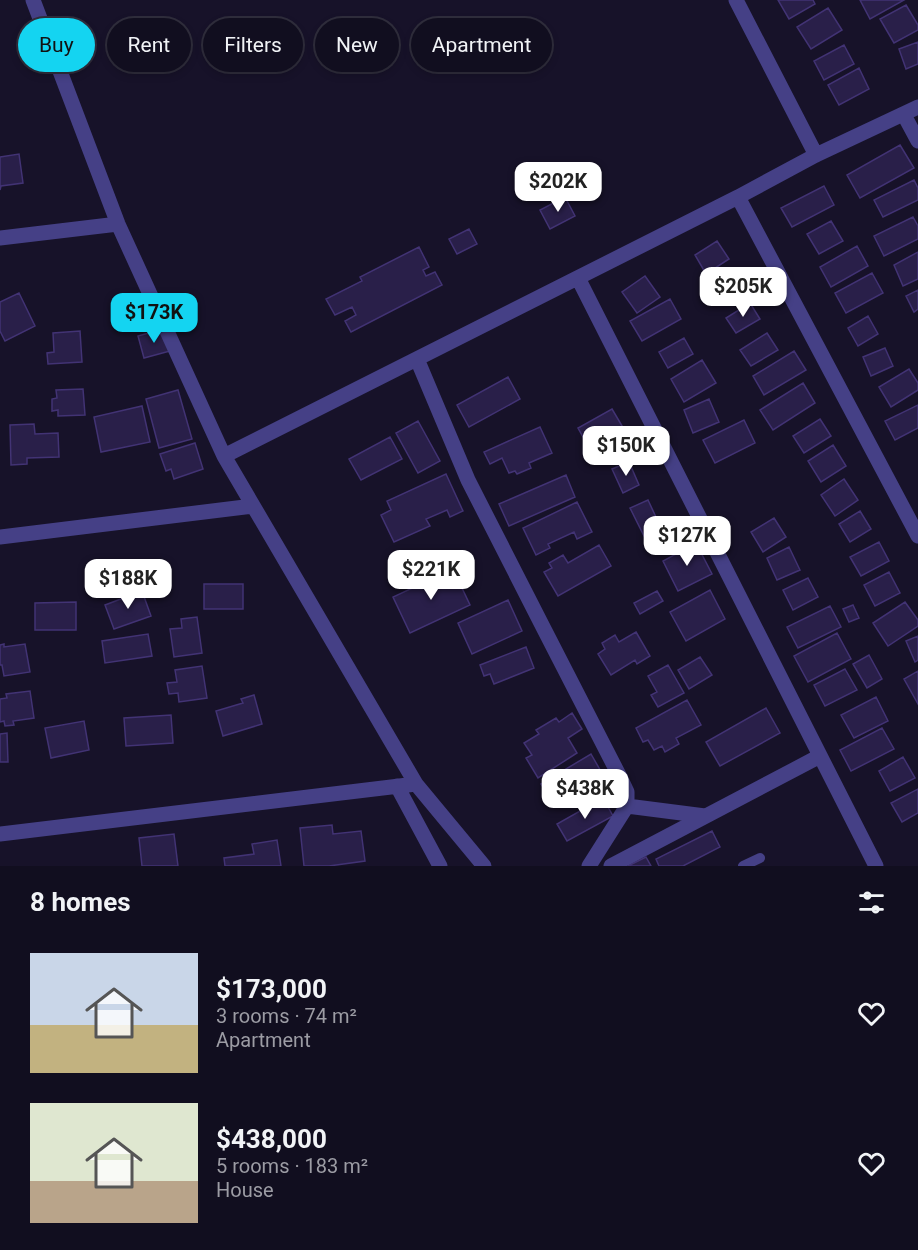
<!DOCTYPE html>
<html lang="en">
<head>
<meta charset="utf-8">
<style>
	body { margin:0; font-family:Roboto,sans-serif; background:#1e1c2c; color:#f1f3f6; height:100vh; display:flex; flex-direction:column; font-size:22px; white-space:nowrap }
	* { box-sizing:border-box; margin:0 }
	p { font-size:20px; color:#9c9ca4 }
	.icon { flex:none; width:33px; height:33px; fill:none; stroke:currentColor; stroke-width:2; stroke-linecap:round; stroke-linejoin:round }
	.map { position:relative; height:866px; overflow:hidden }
	.panel { display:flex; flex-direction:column; background:#110e1f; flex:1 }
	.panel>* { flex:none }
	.banner { position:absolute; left:18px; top:18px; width:600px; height:54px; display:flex; gap:12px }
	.price { position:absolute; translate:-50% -51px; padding:0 14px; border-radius:12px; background:#fff; color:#222; font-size:20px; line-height:39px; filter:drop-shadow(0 2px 3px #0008) }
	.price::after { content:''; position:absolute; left:50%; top:36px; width:18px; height:14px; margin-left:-9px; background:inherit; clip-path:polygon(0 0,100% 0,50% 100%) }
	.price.selected { background:#14d4f1; color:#111 }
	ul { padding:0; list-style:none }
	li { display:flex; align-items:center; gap:18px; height:150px; padding:0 30px }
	li span { display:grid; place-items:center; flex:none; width:168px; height:120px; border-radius:0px; color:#555 }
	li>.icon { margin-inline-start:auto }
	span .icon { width:72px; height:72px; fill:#fffc; stroke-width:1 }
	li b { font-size:26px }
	h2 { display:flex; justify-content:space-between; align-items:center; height:72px; padding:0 30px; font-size:26px }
	.chip { padding:0 21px; border-radius:27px; background:#110e1f; box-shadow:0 3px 9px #0003,0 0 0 2px #302e3d; font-size:21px; line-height:54px }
	.chip.selected { background:#14d4f1; color:#111 }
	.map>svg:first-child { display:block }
	.building { fill:#291f49; stroke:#423374; stroke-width:1.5 }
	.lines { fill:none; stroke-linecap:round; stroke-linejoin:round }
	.service { stroke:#454086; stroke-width:10 }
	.minor { stroke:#454086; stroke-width:15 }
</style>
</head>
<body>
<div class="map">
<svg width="918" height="866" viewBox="0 0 918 866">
	<rect width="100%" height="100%" fill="#171229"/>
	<path class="building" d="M 778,0 L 813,0 L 815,4 L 789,19 Z
		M 860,0 L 904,0 L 870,19 Z
		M 906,5 L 918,25 L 918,30 L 894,43 L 880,19 Z
		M 828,8 L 842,30 L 811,49 L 797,27 Z
		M 918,42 L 918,64 L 906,69 L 899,49 Z
		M 844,45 L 854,64 L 824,80 L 814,61 Z
		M 859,68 L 869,89 L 839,105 L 828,85 Z
		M 900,145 L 914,168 L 860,198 L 847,175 Z
		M 19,154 L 23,183 L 1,186 L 0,190 L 0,157 Z
		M 914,180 L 918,188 L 918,200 L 883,217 L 874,200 Z
		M 824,186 L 834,205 L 792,227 L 781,208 Z
		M 565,197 L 575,216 L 550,229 L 540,210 Z
		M 913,217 L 918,226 L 918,239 L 884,256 L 874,236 Z
		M 831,221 L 843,241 L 819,254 L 807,234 Z
		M 469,229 L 477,244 L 457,254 L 449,239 Z
		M 717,241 L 729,259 L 706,274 L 695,255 Z
		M 857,246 L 868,266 L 831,287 L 820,267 Z
		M 419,247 L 429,267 L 423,270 L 426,276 L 435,272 L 442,285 L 351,332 L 345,321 L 356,315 L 352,307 L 335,315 L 326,299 L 362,281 L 360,277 Z
		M 918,252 L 918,279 L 903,286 L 894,265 Z
		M 732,271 L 743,291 L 722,304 L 710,284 Z
		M 872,273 L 883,293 L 846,313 L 835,293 Z
		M 645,276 L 660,297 L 637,313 L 622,292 Z
		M 918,290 L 918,309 L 914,312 L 906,296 Z
		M 19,293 L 35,326 L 5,341 L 0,331 L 0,302 Z
		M 670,299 L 681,319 L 642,341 L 630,321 Z
		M 750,303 L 760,319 L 736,333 L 726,318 Z
		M 868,316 L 878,334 L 858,346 L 848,328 Z
		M 163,329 L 170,351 L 144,358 L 138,336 Z
		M 80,331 L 82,362 L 48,364 L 47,353 L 54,352 L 53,333 Z
		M 767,333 L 778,350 L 751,366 L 740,350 Z
		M 684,338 L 693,354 L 668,368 L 659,352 Z
		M 885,348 L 893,366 L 871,376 L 863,357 Z
		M 794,351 L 806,370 L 764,395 L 753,376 Z
		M 702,360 L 716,383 L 684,402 L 671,379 Z
		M 909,369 L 918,383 L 918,390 L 891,407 L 879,387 Z
		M 508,377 L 520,399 L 469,427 L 457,405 Z
		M 803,383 L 815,403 L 773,430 L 760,410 Z
		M 83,389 L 85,415 L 58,416 L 58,410 L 52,411 L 52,399 L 57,398 L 56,390 Z
		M 178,390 L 192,439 L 159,448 L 146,399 Z
		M 709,399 L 719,422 L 693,433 L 684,410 Z
		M 918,405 L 918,428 L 895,440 L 885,421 Z
		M 142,406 L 150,442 L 101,452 L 94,417 Z
		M 612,409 L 631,441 L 622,447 L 624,450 L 608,459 L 602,450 L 593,455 L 578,428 Z
		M 820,419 L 831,436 L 804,453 L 793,436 Z
		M 744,420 L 755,443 L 715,463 L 703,440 Z
		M 418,421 L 440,461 L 418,473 L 396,433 Z
		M 34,424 L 35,434 L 58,433 L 59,457 L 27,458 L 27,464 L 11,465 L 10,425 Z
		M 540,427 L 552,453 L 529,463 L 531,468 L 517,474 L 515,471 L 509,473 L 502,458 L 490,464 L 484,452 Z
		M 390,437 L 402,459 L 361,480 L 349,459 Z
		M 195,443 L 203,469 L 174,479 L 171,469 L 166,471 L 160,454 Z
		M 833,445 L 846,466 L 821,482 L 808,461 Z
		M 629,462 L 639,485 L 623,493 L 612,469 Z
		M 446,474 L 463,511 L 450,517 L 447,510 L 426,519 L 430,526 L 394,542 L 381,515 L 391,510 L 387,501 Z
		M 566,475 L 575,497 L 509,526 L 499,504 Z
		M 844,479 L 858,500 L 835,516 L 821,495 Z
		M 648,500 L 662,530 L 645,538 L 630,508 Z
		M 577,502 L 592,532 L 577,539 L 574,532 L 548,544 L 550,548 L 536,555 L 523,528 Z
		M 860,511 L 871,529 L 850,542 L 839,524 Z
		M 774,518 L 786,537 L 763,552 L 751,532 Z
		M 879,542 L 889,561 L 861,576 L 850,557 Z
		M 696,543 L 712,574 L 678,591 L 663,561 Z
		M 599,545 L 611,566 L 558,596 L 544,572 L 552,568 L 549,563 L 563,555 L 568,563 Z
		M 789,547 L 800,570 L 777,580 L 767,558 Z
		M 453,569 L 470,605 L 410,633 L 393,597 Z
		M 889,572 L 900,593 L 875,606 L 864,585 Z
		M 808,578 L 818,597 L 793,610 L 783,590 Z
		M 204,584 L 243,584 L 243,609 L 204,609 Z
		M 710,590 L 725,619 L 686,641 L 670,612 Z
		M 142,591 L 151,616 L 114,629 L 105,605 Z
		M 657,591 L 663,601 L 640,614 L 634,603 Z
		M 508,600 L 522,631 L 472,654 L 458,623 Z
		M 76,602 L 76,630 L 35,630 L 35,603 Z
		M 905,602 L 918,620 L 918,626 L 888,646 L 873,623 Z
		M 853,605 L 859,618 L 849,622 L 843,609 Z
		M 830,606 L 841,627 L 798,648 L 787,627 Z
		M 197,617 L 202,653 L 174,657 L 170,629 L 182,628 L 181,619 Z
		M 636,632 L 650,656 L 637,664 L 635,660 L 611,675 L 598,654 L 605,649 L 602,643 L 615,635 L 619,642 Z
		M 837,633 L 851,659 L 808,682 L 794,656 Z
		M 148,634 L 152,656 L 105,663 L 102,641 Z
		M 918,636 L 918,660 L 915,662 L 906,641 Z
		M 4,644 L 4,647 L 25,644 L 30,672 L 4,676 L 2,665 L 0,665 L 0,645 Z
		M 526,647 L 534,668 L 494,684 L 490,674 L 484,676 L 480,665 Z
		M 869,655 L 882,679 L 867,688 L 853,664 Z
		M 700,657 L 712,675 L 689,689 L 678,670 Z
		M 668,665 L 684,693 L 658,707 L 651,695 L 657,692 L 648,676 Z
		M 202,666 L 207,698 L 179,702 L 178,693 L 169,694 L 167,683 L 177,682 L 175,670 Z
		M 845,669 L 857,690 L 825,706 L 814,685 Z
		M 918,671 L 918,704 L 904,679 Z
		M 30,691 L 34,718 L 13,721 L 14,725 L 5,726 L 4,721 L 0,722 L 0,699 L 7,698 L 6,694 Z
		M 254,695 L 262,724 L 223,736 L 216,711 L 243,703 L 241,699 Z
		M 876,697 L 888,721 L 854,738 L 841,715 Z
		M 687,700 L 701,725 L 676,738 L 679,744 L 665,752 L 662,746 L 654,750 L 648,740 L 643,742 L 636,728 Z
		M 766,708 L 780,733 L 720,766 L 706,742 Z
		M 572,713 L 582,729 L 568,738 L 577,753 L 538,778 L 526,758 L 532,755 L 524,743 L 539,734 L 536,730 L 556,718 L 559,722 Z
		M 171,715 L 173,743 L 126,746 L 124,718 Z
		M 84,721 L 89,750 L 51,758 L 45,728 Z
		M 882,728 L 894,749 L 851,771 L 840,750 Z
		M 7,733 L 8,762 L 0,762 L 0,734 Z
		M 591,754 L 607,782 L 577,799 L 575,795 L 557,805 L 551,795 L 549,797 L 541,784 Z
		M 903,757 L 915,778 L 890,791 L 879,771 Z
		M 918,789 L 918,813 L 902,822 L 891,803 Z
		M 603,798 L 613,816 L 567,841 L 557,824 Z
		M 332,825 L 333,834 L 361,831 L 365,861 L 329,866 L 304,866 L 300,828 Z
		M 712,831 L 720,847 L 683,866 L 659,866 L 656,859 Z
		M 174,834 L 178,866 L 142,866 L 139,838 Z
		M 277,840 L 281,866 L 225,866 L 224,858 L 254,854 L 252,844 Z
		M 646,857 L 651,866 L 628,866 Z"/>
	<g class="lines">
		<path class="service" d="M 743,866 L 760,858"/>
		<path class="minor" d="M 33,0 L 118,224 L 224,456 L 416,784 L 484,866
			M 736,0 L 816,155
			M 904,115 L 918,141
			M 738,197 L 918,536
			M 0,238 L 118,224
			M 578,278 L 876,866
			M 417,359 L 468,480 L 544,629 L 620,777 L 627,792 L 627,806 L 589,866
			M 224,456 L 738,197 L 816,155 L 918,107
			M 0,537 L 253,506
			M 397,786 L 440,866
			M 627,806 L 705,816
			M 0,834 L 416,784
			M 611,866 L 820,756"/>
	</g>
</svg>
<b class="price" style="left:558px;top:213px">$202K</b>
<b class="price" style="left:743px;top:318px">$205K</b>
<b class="price selected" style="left:154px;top:344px">$173K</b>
<b class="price" style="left:626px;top:477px">$150K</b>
<b class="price" style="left:687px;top:567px">$127K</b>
<b class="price" style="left:431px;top:601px">$221K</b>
<b class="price" style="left:128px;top:610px">$188K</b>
<b class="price" style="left:585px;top:820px">$438K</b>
<div class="banner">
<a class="chip selected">Buy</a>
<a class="chip">Rent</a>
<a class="chip">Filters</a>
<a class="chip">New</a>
<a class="chip">Apartment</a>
</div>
</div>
<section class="panel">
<h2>8 homes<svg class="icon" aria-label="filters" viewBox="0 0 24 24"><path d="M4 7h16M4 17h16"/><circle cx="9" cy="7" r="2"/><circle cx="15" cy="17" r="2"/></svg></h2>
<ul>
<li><span style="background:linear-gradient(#c9d6e8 60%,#c2b280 0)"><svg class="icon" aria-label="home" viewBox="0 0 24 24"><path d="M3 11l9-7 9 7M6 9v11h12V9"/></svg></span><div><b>$173,000</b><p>3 rooms · 74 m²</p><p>Apartment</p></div><svg class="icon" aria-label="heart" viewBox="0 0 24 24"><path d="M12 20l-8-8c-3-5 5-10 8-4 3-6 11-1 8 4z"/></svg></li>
<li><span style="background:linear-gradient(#dfe7d0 65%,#b9a48a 0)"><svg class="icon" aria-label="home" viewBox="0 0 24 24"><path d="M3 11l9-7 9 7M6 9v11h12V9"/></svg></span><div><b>$438,000</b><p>5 rooms · 183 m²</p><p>House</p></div><svg class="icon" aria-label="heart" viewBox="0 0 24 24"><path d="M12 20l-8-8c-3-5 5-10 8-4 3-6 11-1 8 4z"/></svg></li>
</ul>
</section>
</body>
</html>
